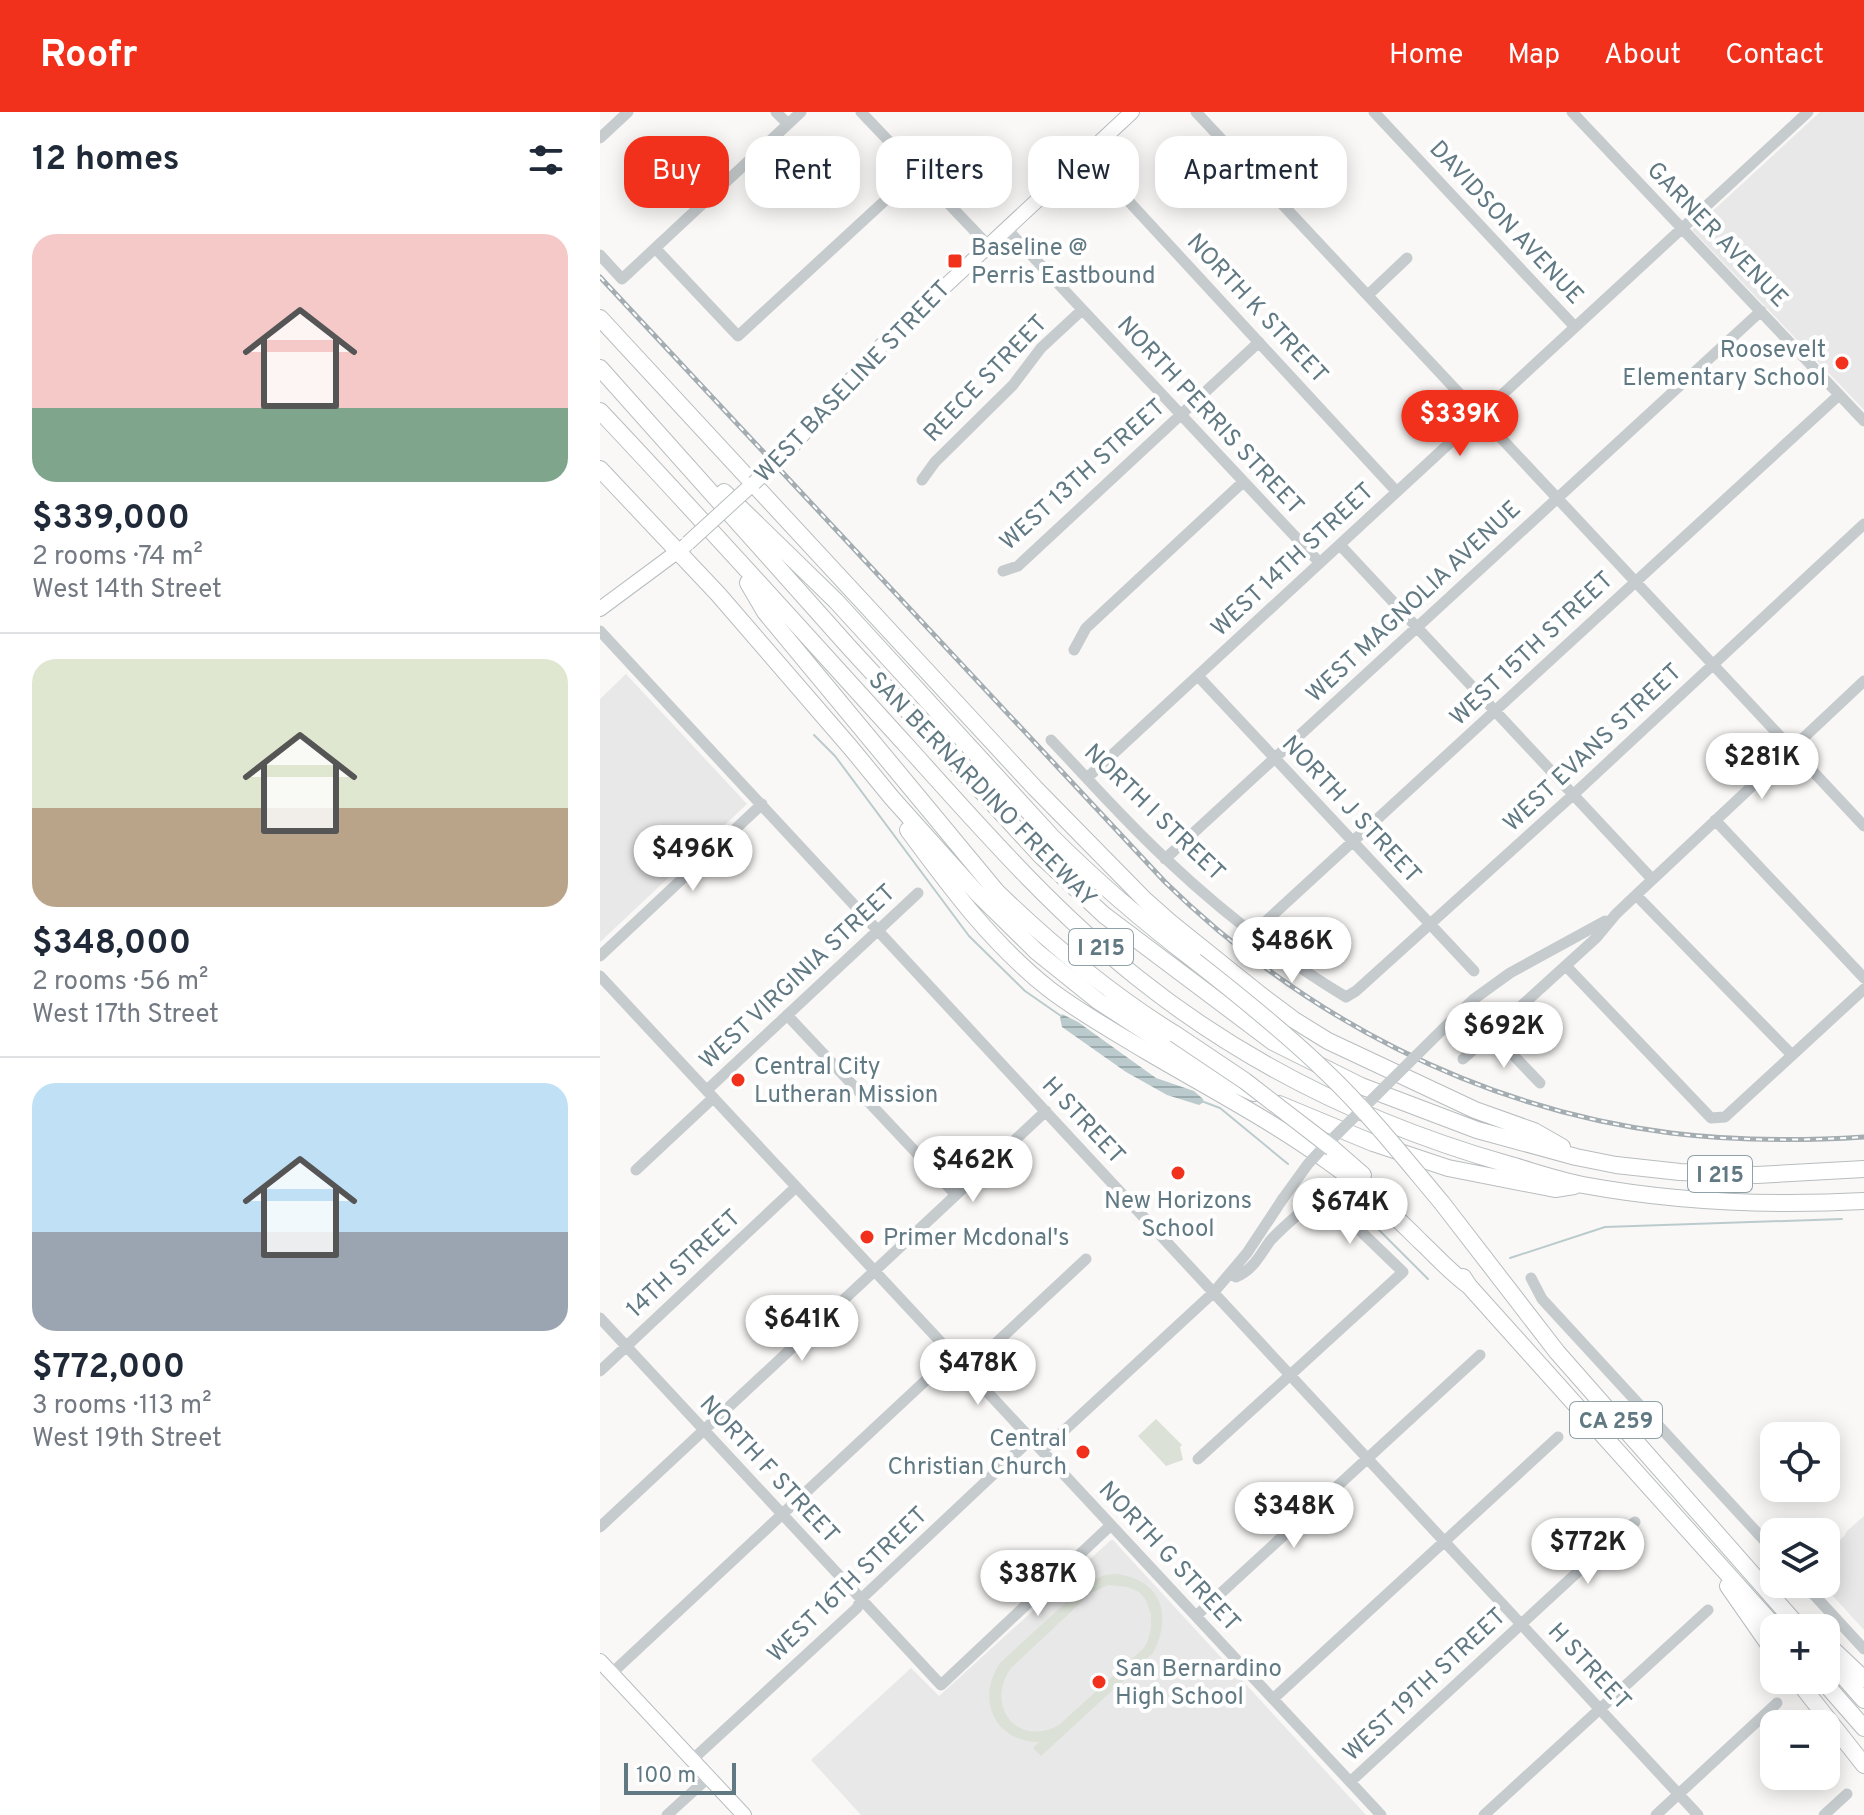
<!DOCTYPE html>
<html lang="en">
<head>
<meta charset="utf-8">
<style>
	body { margin:0; font-family:Overpass,sans-serif; background:#f2f2f3; color:#1f2937; height:100vh; display:flex; flex-direction:column; font-size:30px; white-space:nowrap }
	* { box-sizing:border-box; margin:0 }
	p { font-size:26px; color:#747a83 }
	.icon { flex:none; width:44px; height:44px; fill:none; stroke:currentColor; stroke-width:2; stroke-linecap:round; stroke-linejoin:round }
	.map { position:relative; flex:1; overflow:hidden }
	.details { display:flex; flex-direction:column; background:#fff; width:600px }
	.details>* { flex:none }
	.banner { position:absolute; left:24px; top:24px; width:760px; height:72px; display:flex; gap:16px }
	.tools { position:absolute; left:1160px; top:1310px; display:grid; gap:16px }
	.tools a { display:grid; place-items:center; width:80px; height:80px; border-radius:16px; background:#fff; box-shadow:0 4px 20px #0003; font-size:40px }
	.scale { position:absolute; left:24px; bottom:20px; width:112px; box-sizing:border-box; padding-left:8px; border:4px solid #617983; border-top:0; font-size:22px; line-height:28px; white-space:nowrap; color:#617983; -webkit-text-stroke:6px #fff; paint-order:stroke }
	.price { position:absolute; translate:-50% -68px; padding:0 18px; border-radius:28px; background:#fff; color:#222; font-size:26px; line-height:52px; filter:drop-shadow(0 2px 4px #0008) }
	.price::after { content:''; position:absolute; left:50%; top:48px; width:24px; height:18px; margin-left:-12px; background:inherit; clip-path:polygon(0 0,100% 0,50% 100%) }
	.price.selected { background:#f2311d; color:#fff }
	ul { padding:0; list-style:none }
	li { display:grid; align-content:center; gap:16px; height:424px; padding:0 32px }
	li+li { border-top:2px solid #e0e1e3 }
	li span { display:grid; place-items:center; height:248px; border-radius:24px; color:#555 }
	li>.icon { margin-inline-start:auto }
	span .icon { width:144px; height:144px; fill:#fffc; stroke-width:1 }
	li b { font-size:34px }
	h2 { display:flex; justify-content:space-between; align-items:center; height:96px; padding:0 32px; font-size:34px }
	.pill { padding:0 28px; border-radius:24px; background:#fff; box-shadow:0 4px 20px #0003; font-size:28px; line-height:72px }
	.pill.selected { background:#f2311d; color:#fff }
	header { display:flex; align-items:center; gap:48px; box-sizing:border-box; height:112px; padding:0 40px; background:#f2311d; color:#fff }
	header strong { font-size:38px }
	nav { display:flex; gap:44px; margin-inline-start:auto; font-size:28px }
	main { display:flex; flex:1; min-height:0 }
	.map>svg:first-child { display:block }
	.built { fill:#e7e8e7 }
	.garden { fill:#dbe1d6; fill-rule:evenodd }
	.water { fill:url(#water-rules) }
	.lines { fill:none; stroke-linecap:round; stroke-linejoin:round }
	.stream { stroke:#bbcbcd; stroke-width:2 }
	.major-casing { stroke:#b6bdc0; stroke-width:16 }
	.highway-casing { stroke:#b8bdbf; stroke-width:18 }
	.minor { stroke:#c6cbce; stroke-width:11 }
	.major { stroke:#fff; stroke-width:14 }
	.highway { stroke:#fff; stroke-width:16 }
	.rail-casing { stroke:#a4adb1; stroke-width:5 }
	.rail { stroke:#fff; stroke-width:2; stroke-dasharray:6; stroke-linecap:butt }
	.major-bridge-casing { stroke:#b6bdc0; stroke-width:16; stroke-linecap:butt }
	.highway-bridge-casing { stroke:#b8bdbf; stroke-width:18; stroke-linecap:butt }
	.minor-bridge { stroke:#c6cbce; stroke-width:11 }
	.major-bridge { stroke:#fff; stroke-width:14 }
	.highway-bridge { stroke:#fff; stroke-width:16 }
	.poi-dot { fill:#f2311d; stroke:#fff; stroke-width:3 }
	.labels { text-anchor:middle; stroke-width:8; stroke-linejoin:round; paint-order:stroke }
	.shield { fill:#fff; stroke:#90a1a8; stroke-width:2 }
	.shield-label { font-size:22px; font-weight:bold; fill:#617983 }
	.street-label { font-size:24px; fill:#617983; stroke:#fff }
	.poi-label { font-size:24px; fill:#617983; stroke:#fff; text-anchor:start }
</style>
</head>
<body>
<header>
<strong>Roofr</strong>
<nav><a>Home</a><a>Map</a><a>About</a><a>Contact</a></nav>
</header>
<main>
<section class="details">
<h2>12 homes<svg class="icon" aria-label="filters" viewBox="0 0 24 24"><path d="M4 7h16M4 17h16"/><circle cx="9" cy="7" r="2"/><circle cx="15" cy="17" r="2"/></svg></h2>
<ul>
<li><span style="background:linear-gradient(#f6c9c9 70%,#7fa58c 0)"><svg class="icon" aria-label="home" viewBox="0 0 24 24"><path d="M3 11l9-7 9 7M6 9v11h12V9"/></svg></span><div><b>$339,000</b><p>2 rooms · 74 m²</p><p>West 14th Street</p></div></li>
<li><span style="background:linear-gradient(#dfe7d0 60%,#b9a48a 0)"><svg class="icon" aria-label="home" viewBox="0 0 24 24"><path d="M3 11l9-7 9 7M6 9v11h12V9"/></svg></span><div><b>$348,000</b><p>2 rooms · 56 m²</p><p>West 17th Street</p></div></li>
<li><span style="background:linear-gradient(#bfe0f5 60%,#9aa5b1 0)"><svg class="icon" aria-label="home" viewBox="0 0 24 24"><path d="M3 11l9-7 9 7M6 9v11h12V9"/></svg></span><div><b>$772,000</b><p>3 rooms · 113 m²</p><p>West 19th Street</p></div></li>
</ul>
</section>
<div class="map">
<svg width="1264" height="1703" viewBox="0 0 1264 1703">
	<defs>
		<pattern id="water-rules" width="6" height="5" patternUnits="userSpaceOnUse" patternTransform="scale(2)"><rect width="6" height="5" fill="#bbcbcd"/><path d="M0 2.5h6" fill="none" stroke="#9baaac"/></pattern>
	</defs>
	<rect width="100%" height="100%" fill="#f9f8f6"/>
	<path class="built" d="M 1220,0 L 1264,0 L 1264,298 L 1092,118 Z
		M 26,562 L 147,692 L 0,830 L 0,587 Z
		M 1264,1404 L 1264,1518 L 1222,1472 L 1226,1472 L 1226,1442 L 1245,1423 L 1247,1419 Z
		M 511,1428 L 513,1428 L 766,1703 L 261,1703 L 211,1648 L 311,1556 L 339,1584 Z"/>
	<path class="garden" d="M 556,1307 L 582,1333 L 580,1335 L 583,1348 L 566,1354 L 538,1324 Z
		M 516,1462 C 561,1467 573,1503 553,1541 L 441,1644 L 433,1636 L 439,1630 C 394,1629 376,1587 400,1551 L 486,1472 L 505,1463 ZM 508,1473 L 528,1475 L 539,1480 L 546,1488 L 551,1502 L 551,1517 L 548,1528 L 544,1536 L 459,1613 C 418,1636 384,1594 411,1556 L 491,1481 Z"/>
	<path class="water" d="M 462,902 L 478,910 L 556,966 L 594,979 L 603,987 L 604,990 L 599,993 L 567,983 L 526,960 L 462,915 L 460,906 Z"/>
	<g class="lines">
		<path class="stream" d="M 214,623 L 235,644 L 369,824 L 425,879 L 461,904
			M 604,990 L 620,996 L 688,1052
			M 715,1068 C 736,1074 752,1093 768,1107
			M 775,1114 L 828,1167
			M 910,1146 L 1005,1115 L 1242,1107"/>
		<g class="major-casing">
			<path id="major" d="M 189,338 L 281,234 L 532,0
				M 0,497 L 85,434
				M 0,1549 L 144,1703"/>
		</g>
		<g class="highway-casing">
			<path id="highway" d="M 0,206 L 435,676 L 545,788 L 571,811 L 662,884 L 694,908 L 728,929 L 875,998 L 934,1019 L 962,1035
				M 0,256 L 248,534 L 441,744 L 504,803 L 673,930 L 761,974 L 877,1018 L 976,1045 L 1016,1053 L 1080,1060 L 1157,1063 L 1264,1057
				M 0,299 C 104,409 205,522 307,634 C 380,715 453,799 539,867 C 647,953 774,1014 907,1052 C 932,1059 957,1068 983,1073 C 1075,1090 1171,1094 1264,1089
				M 0,357 L 118,482 L 251,636 L 292,686 L 377,781 L 437,840 L 498,889 L 606,959 L 654,981
				M 124,380 L 236,489 L 452,725 C 498,771 544,810 595,849
				M 148,471 L 165,500 L 397,780 C 452,833 510,882 575,922
				M 308,718 C 350,775 392,832 449,877 C 479,900 513,919 546,939 C 609,976 674,1010 733,1053 C 764,1075 793,1102 820,1129 C 836,1144 851,1161 869,1174
				M 679,992 L 773,1031 L 848,1056 L 955,1077 L 974,1074
				M 732,1036 L 763,1063
				M 842,1091 L 957,1240 L 1200,1516
				M 863,1165 L 869,1174 L 1176,1516
				M 1128,1474 L 1174,1540
				M 1226,1531 L 1264,1567
				M 1226,1545 L 1264,1588
				M 1197,1568 L 1264,1653
				M 1222,1568 L 1264,1616"/>
		</g>
		<path class="minor" d="M 176,0 L 188,12
			M 261,0 L 388,133
			M 596,0 L 1264,714
			M 774,0 L 975,215
			M 972,0 L 1264,309
			M 0,26 L 28,0
			M 486,43 L 797,380
			M 406,116 L 719,450
			M 56,137 L 138,224 L 317,59
			M 0,143 L 22,167 L 201,0
			M 768,183 L 807,146
			M 322,368 L 335,350 L 413,273 L 441,236 L 482,198
			M 740,433 L 1052,767
			M 403,459 L 418,454 L 659,230
			M 0,519 L 1098,1703
			M 474,538 L 486,516 L 643,370
			M 598,564 L 874,859
			M 451,628 C 489,668 526,710 566,747 C 621,799 681,846 746,885 L 756,879 L 974,682 L 1264,412
			M 487,666 L 1208,0
			M 1115,708 L 1264,866
			M 565,747 L 1161,199
			M 1036,783 L 1192,943
			M 652,822 L 1239,283
			M 0,844 L 162,692
			M 966,854 L 1111,1006 L 1125,1005 L 1264,877
			M 0,864 L 781,1703
			M 187,903 L 356,1083
			M 856,904 L 874,887 L 910,861 L 1005,809
			M 892,921 L 940,971
			M 863,947 L 996,826 L 1016,802 L 1036,783 L 1264,569
			M 107,978 L 318,781
			M 36,1058 L 113,986
			M 931,1166 L 942,1187 L 1174,1439
			M 0,1206 L 341,1573 L 511,1413
			M 367,1258 L 486,1147
			M 0,1259 L 196,1075
			M 442,1339 L 614,1180 L 647,1141 L 682,1088
			M 598,1347 L 803,1160 L 722,1082 C 707,1095 682,1115 670,1129 C 659,1144 654,1157 636,1165 L 631,1162
			M 0,1415 L 446,999
			M 1204,1472 L 1264,1537
			M 596,1504 L 880,1243
			M 12,1561 L 353,1243
			M 673,1587 L 958,1325
			M 92,1648 L 257,1496 L 261,1487 L 431,1327
			M 750,1670 L 1020,1421 L 1035,1410
			M 67,1703 L 109,1665
			M 884,1703 L 1108,1498
			M 1056,1703 L 1177,1591
			M 1224,1703 L 1247,1682"/>
		<use href="#major" class="major"/>
		<use href="#highway" class="highway"/>
		<g class="rail-casing">
			<path id="rail" d="M 0,165 L 565,770 C 703,905 877,996 1071,1021 C 1135,1029 1200,1029 1264,1025"/>
		</g>
		<use href="#rail" class="rail"/>
		<g class="major-bridge-casing">
			<path id="major-bridge" d="M 154,371 L 189,338
				M 88,431 L 147,377"/>
		</g>
		<g class="highway-bridge-casing">
			<path id="highway-bridge" d="M 595,849 C 641,885 686,921 727,961 C 769,1001 805,1047 842,1091
				M 575,922 L 645,969 L 732,1036"/>
		</g>
		<path class="minor-bridge" d="M 682,1088 L 708,1052 L 720,1039 L 856,904"/>
		<use href="#major-bridge" class="major-bridge"/>
		<use href="#highway-bridge" class="highway-bridge"/>
	</g>
	<g class="poi-dot">
		<rect x="347" y="141" width="16" height="16" rx="4"/>
		<circle cx="1242" cy="251" r="8"/>
		<circle cx="138" cy="968" r="8"/>
		<circle cx="578" cy="1061" r="8"/>
		<circle cx="267" cy="1125" r="8"/>
		<circle cx="483" cy="1340" r="8"/>
		<circle cx="499" cy="1570" r="8"/>
	</g>
	<g class="labels">
		<g class="shield">
			<rect x="469" y="817" width="64" height="36" rx="6"/>
			<rect x="1088" y="1044" width="64" height="36" rx="6"/>
			<rect x="970" y="1290" width="92" height="36" rx="6"/>
		</g>
		<g class="shield-label">
			<text x="501" y="843">I 215</text>
			<text x="1120" y="1070">I 215</text>
			<text x="1016" y="1316">CA 259</text>
		</g>
		<g class="street-label">
			<text transform="translate(907 110) rotate(47)" y="8">DAVIDSON AVENUE</text>
			<text transform="translate(1118 122) rotate(46)" y="8">GARNER AVENUE</text>
			<text transform="translate(658 196) rotate(47)" y="8">NORTH K STREET</text>
			<text transform="translate(385 266) rotate(-46)" y="8">REECE STREET</text>
			<text transform="translate(252 269) rotate(-46)" y="8">WEST BASELINE STREET</text>
			<text transform="translate(611 303) rotate(47)" y="8">NORTH PERRIS STREET</text>
			<text transform="translate(482 362) rotate(-42)" y="8">WEST 13TH STREET</text>
			<text transform="translate(692 447) rotate(-43)" y="8">WEST 14TH STREET</text>
			<text transform="translate(813 489) rotate(-43)" y="8">WEST MAGNOLIA AVENUE</text>
			<text transform="translate(931 536) rotate(-43)" y="8">WEST 15TH STREET</text>
			<text transform="translate(992 635) rotate(-43)" y="8">WEST EVANS STREET</text>
			<text transform="translate(383 677) rotate(46)" y="8">SAN BERNARDINO FREEWAY</text>
			<text transform="translate(752 697) rotate(47)" y="8">NORTH J STREET</text>
			<text transform="translate(555 700) rotate(44)" y="8">NORTH I STREET</text>
			<text transform="translate(197 864) rotate(-43)" y="8">WEST VIRGINIA STREET</text>
			<text transform="translate(484 1008) rotate(47)" y="8">H STREET</text>
			<text transform="translate(83 1151) rotate(-43)" y="8">14TH STREET</text>
			<text transform="translate(170 1357) rotate(47)" y="8">NORTH F STREET</text>
			<text transform="translate(570 1444) rotate(47)" y="8">NORTH G STREET</text>
			<text transform="translate(247 1472) rotate(-44)" y="8">WEST 16TH STREET</text>
			<text transform="translate(990 1554) rotate(47)" y="8">H STREET</text>
			<text transform="translate(824 1572) rotate(-43)" y="8">WEST 19TH STREET</text>
		</g>
		<g class="poi-label">
			<text x="371" y="143">Baseline @<tspan x="371" dy="28">Perris Eastbound</tspan></text>
			<text x="1226" y="245" text-anchor="end">Roosevelt<tspan x="1226" dy="28">Elementary School</tspan></text>
			<text x="154" y="962">Central City<tspan x="154" dy="28">Lutheran Mission</tspan></text>
			<text x="578" y="1096" text-anchor="middle">New Horizons<tspan x="578" dy="28">School</tspan></text>
			<text x="283" y="1133">Primer Mcdonal's</text>
			<text x="467" y="1334" text-anchor="end">Central<tspan x="467" dy="28">Christian Church</tspan></text>
			<text x="515" y="1564">San Bernardino<tspan x="515" dy="28">High School</tspan></text>
		</g>
	</g>
</svg>
<div class="tools">
<a><svg class="icon" aria-label="locate" viewBox="0 0 24 24"><circle cx="12" cy="12" r="6"/><path d="M12 2v4M12 18v4M2 12h4M18 12h4"/></svg></a>
<a><svg class="icon" aria-label="layers" viewBox="0 0 24 24"><path d="M12 4l9 5-9 5-9-5zM3 14l9 5 9-5"/></svg></a>
<a>+</a>
<a>−</a>
</div>
<div class="scale">100 m</div>
<b class="price selected" style="left:860px;top:346px">$339K</b>
<b class="price" style="left:1162px;top:689px">$281K</b>
<b class="price" style="left:93px;top:781px">$496K</b>
<b class="price" style="left:692px;top:873px">$486K</b>
<b class="price" style="left:904px;top:958px">$692K</b>
<b class="price" style="left:373px;top:1092px">$462K</b>
<b class="price" style="left:750px;top:1134px">$674K</b>
<b class="price" style="left:202px;top:1251px">$641K</b>
<b class="price" style="left:378px;top:1295px">$478K</b>
<b class="price" style="left:694px;top:1438px">$348K</b>
<b class="price" style="left:988px;top:1474px">$772K</b>
<b class="price" style="left:438px;top:1506px">$387K</b>
<div class="banner">
<a class="pill selected">Buy</a>
<a class="pill">Rent</a>
<a class="pill">Filters</a>
<a class="pill">New</a>
<a class="pill">Apartment</a>
</div>
</div>
</main>
</body>
</html>
